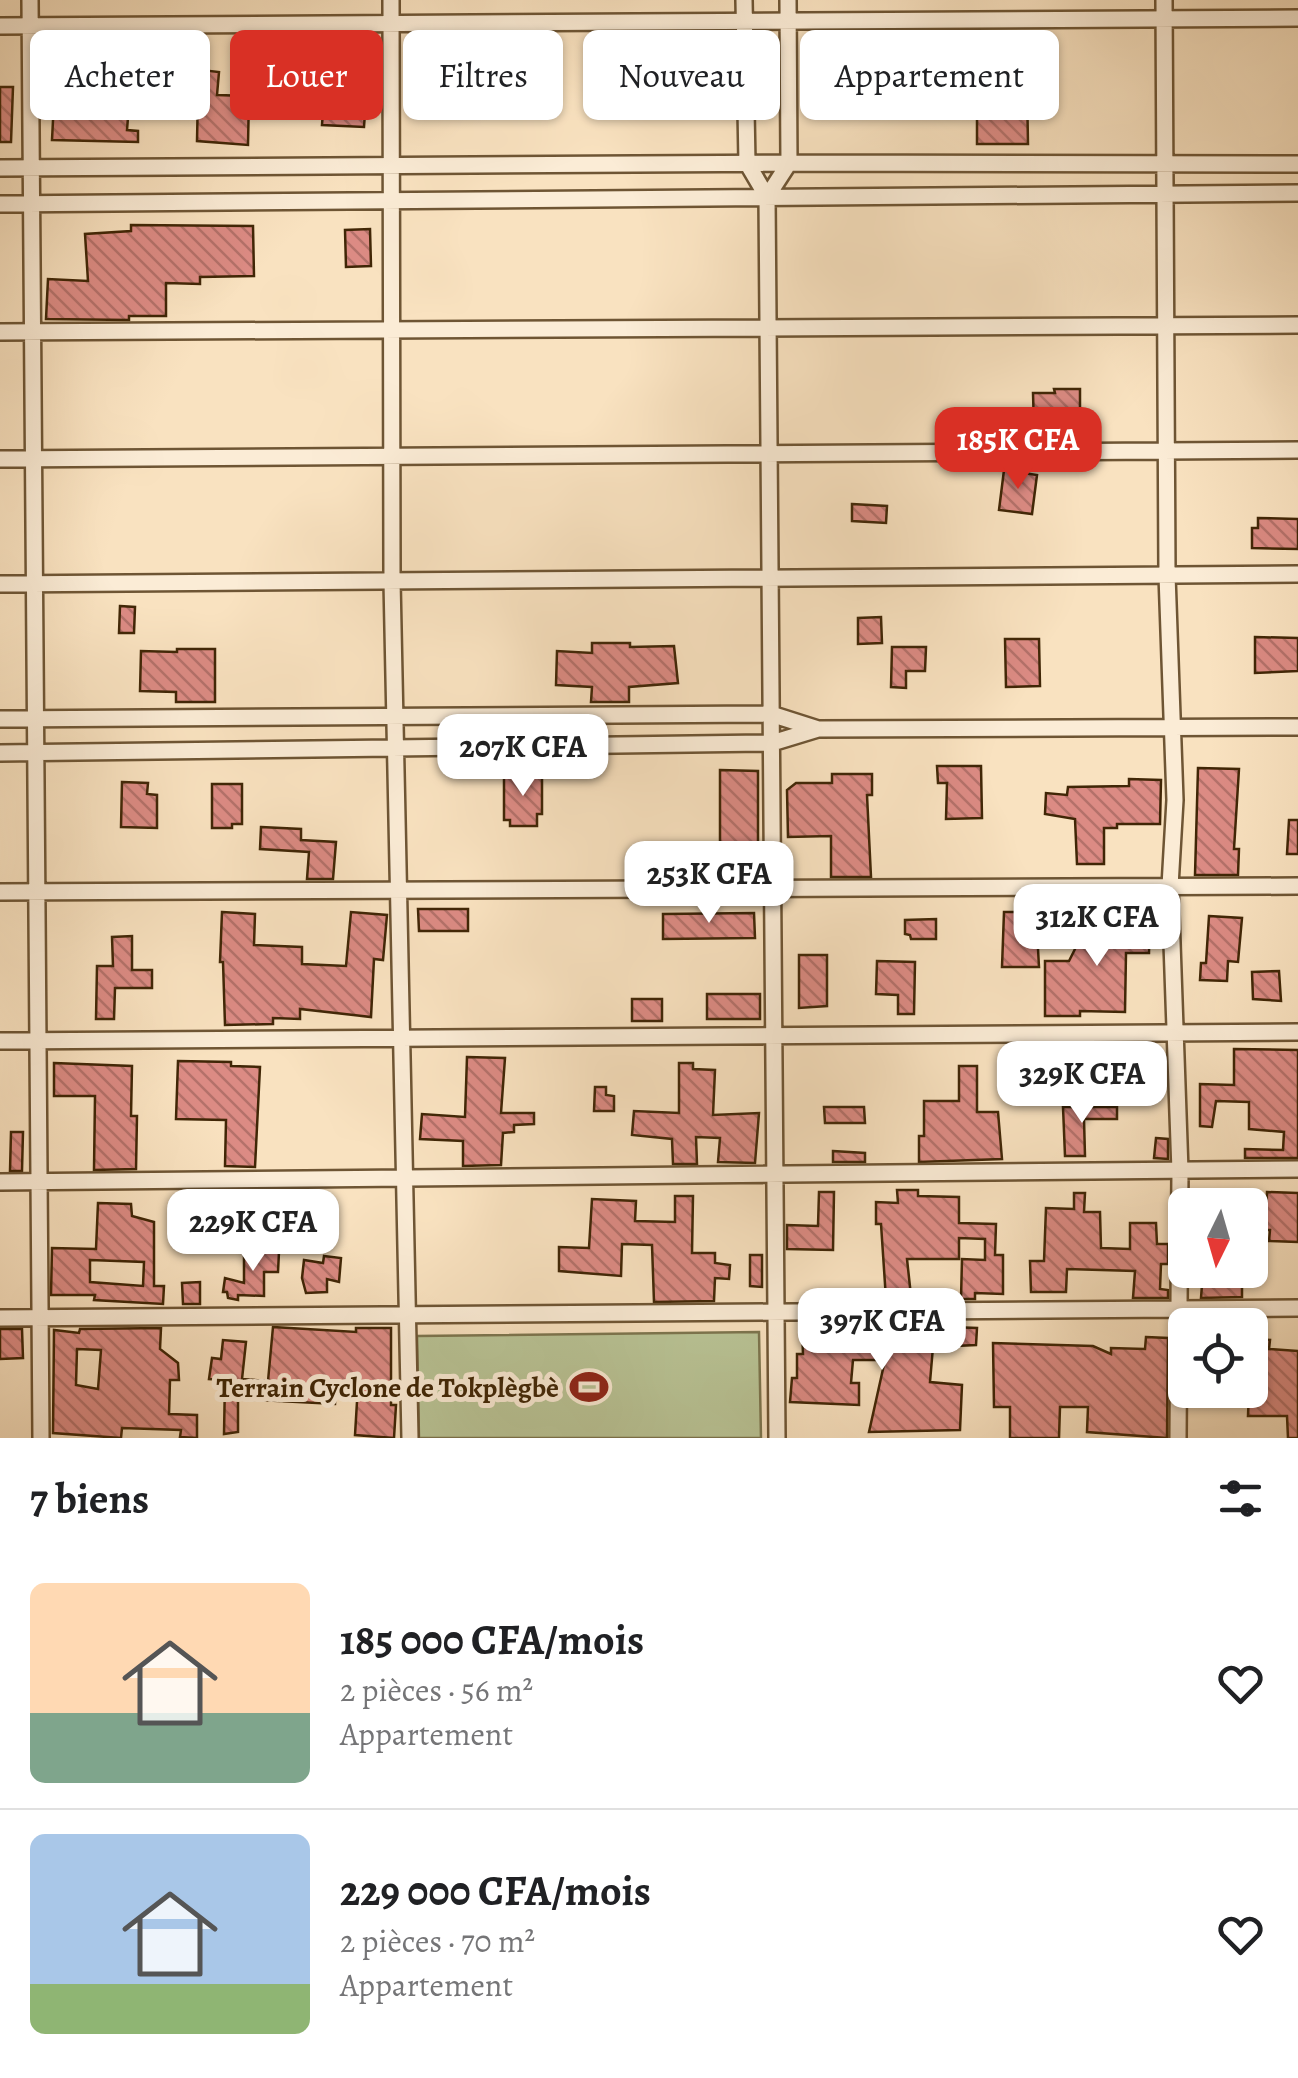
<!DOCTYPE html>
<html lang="fr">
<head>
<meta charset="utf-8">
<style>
	body { margin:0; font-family:Alegreya,serif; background:#f6f6f6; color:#202124; height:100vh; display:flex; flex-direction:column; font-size:38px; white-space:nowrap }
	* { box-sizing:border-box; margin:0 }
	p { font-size:32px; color:#757577 }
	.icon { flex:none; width:55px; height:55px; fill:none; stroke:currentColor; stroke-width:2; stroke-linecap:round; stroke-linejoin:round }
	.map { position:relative; height:1438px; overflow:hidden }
	.sheet { display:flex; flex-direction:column; background:#fff; flex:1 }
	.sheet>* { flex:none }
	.guide { position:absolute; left:30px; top:30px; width:1240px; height:90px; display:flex; gap:20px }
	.needle { width:65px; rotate:185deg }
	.fabs { position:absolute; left:1168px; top:1188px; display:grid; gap:20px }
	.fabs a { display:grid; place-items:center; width:100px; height:100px; border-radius:15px; background:#fff; box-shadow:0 2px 8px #0004; font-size:50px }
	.price { position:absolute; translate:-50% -85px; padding:0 22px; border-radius:20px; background:#fff; color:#222; font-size:32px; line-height:65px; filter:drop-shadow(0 2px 5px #0008) }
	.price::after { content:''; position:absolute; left:50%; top:60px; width:30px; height:22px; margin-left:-15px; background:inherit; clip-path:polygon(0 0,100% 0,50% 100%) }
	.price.current { background:#d93025; color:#fff }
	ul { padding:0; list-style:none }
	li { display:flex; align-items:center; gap:30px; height:250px; padding:0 30px }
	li+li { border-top:2px solid #e0e0e0 }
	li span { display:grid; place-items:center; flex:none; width:280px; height:200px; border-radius:15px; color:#555 }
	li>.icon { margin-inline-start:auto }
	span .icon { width:120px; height:120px; fill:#fffc; stroke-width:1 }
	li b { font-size:42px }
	h2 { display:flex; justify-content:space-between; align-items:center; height:120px; padding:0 30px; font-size:42px }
	.chip { padding:0 35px; border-radius:15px; background:#fff; box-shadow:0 2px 8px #0004; font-size:35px; line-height:90px }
	.chip.current { background:#d93025; color:#fff }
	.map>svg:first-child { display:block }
	.pitch { fill:#b9c496; stroke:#7c754e; stroke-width:2.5 }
	.building { fill:url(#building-back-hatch); stroke:#402606; stroke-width:2.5; fill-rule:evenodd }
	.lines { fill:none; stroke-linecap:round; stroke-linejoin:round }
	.minor-casing { stroke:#6e5534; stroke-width:20 }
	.minor { stroke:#fbecd6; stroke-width:15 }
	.labels { text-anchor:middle; stroke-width:10; stroke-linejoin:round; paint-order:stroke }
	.poi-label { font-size:28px; font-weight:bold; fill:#402606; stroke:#fbecd6; text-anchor:end }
</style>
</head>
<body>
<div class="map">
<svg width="1298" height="1438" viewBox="0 0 1298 1438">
	<defs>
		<pattern id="building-back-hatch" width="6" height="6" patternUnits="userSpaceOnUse" patternTransform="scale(2.5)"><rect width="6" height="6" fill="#dc8b84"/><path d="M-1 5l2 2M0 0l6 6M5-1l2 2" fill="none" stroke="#b4716a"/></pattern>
	</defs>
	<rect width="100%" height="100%" fill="#f9e2c0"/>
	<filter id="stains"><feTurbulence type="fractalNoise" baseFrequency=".002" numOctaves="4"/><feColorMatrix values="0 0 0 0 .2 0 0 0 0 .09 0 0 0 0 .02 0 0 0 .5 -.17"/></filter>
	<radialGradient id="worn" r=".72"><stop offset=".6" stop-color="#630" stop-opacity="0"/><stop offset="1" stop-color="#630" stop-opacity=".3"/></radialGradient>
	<path class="pitch" d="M 759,1332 L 761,1438 L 419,1438 L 417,1336 Z"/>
	<path class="building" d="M 456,34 L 453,84 L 410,81 L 416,35 Z
		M 304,35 L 313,35 L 313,51 L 317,52 L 316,64 L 312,64 L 312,98 L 294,97 L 294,79 L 301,79 Z
		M 75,48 L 86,68 L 59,83 L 48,63 Z
		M 188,53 L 202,54 L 201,70 L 219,72 L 217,95 L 249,96 L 248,145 L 197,141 L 198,93 L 194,93 L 194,84 L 190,84 L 191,74 L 185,74 Z
		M 0,87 L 13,87 L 11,142 L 0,142 Z
		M 977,87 L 1027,87 L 1028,144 L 977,144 Z
		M 100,90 L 130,93 L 127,130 L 138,131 L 138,142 L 52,140 L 54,101 L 99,103 Z
		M 324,97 L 366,99 L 364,127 L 322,125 Z
		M 131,225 L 253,226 L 254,276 L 200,277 L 200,284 L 166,283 L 166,316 L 129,316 L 129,320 L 46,319 L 48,279 L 88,281 L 85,234 L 131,231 Z
		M 370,229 L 371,266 L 346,267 L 345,230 Z
		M 1054,389 L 1080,389 L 1080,428 L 1034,429 L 1033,393 L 1055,393 Z
		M 1004,470 L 1037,475 L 1032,514 L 999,510 Z
		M 852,504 L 887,506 L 886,523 L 852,521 Z
		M 1258,518 L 1298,519 L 1298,549 L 1252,548 L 1252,528 L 1258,528 Z
		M 120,606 L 135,607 L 134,633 L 119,633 Z
		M 881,617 L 882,643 L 858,644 L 858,618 Z
		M 1255,637 L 1298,638 L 1298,671 L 1255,673 Z
		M 1005,639 L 1039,639 L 1040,686 L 1006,687 Z
		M 592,643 L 630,643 L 630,647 L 674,646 L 678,683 L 629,687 L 629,702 L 591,702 L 592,687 L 556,685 L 557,651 L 592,653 Z
		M 892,647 L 926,647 L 925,671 L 906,671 L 906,688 L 891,687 Z
		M 177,649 L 215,649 L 215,702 L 176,702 L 176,692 L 140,691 L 141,651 L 177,652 Z
		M 937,766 L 981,766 L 982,818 L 946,819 L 947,783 L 938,783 Z
		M 1198,768 L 1239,769 L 1234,849 L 1239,849 L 1238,875 L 1195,875 Z
		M 720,770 L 758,771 L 758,877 L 720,877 Z
		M 504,774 L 542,774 L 542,814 L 537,814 L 537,826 L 510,826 L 510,820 L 504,820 Z
		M 832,774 L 872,774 L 872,795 L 867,795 L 871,877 L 831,877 L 831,836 L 788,837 L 787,790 L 796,783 L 832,783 Z
		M 1129,779 L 1161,780 L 1160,824 L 1117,824 L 1117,828 L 1104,828 L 1104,864 L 1077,864 L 1075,819 L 1045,814 L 1046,793 L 1067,795 L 1068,787 L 1129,786 Z
		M 122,782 L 148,783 L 147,794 L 157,795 L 157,828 L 121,827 Z
		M 212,784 L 242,784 L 242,824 L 232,824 L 232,828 L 212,828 Z
		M 1289,820 L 1298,820 L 1298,854 L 1287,854 Z
		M 261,827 L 301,829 L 301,840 L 336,842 L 333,879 L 307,879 L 309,852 L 260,849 Z
		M 1117,899 L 1116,914 L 1099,914 L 1099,900 Z
		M 1150,904 L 1149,953 L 1126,953 L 1125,1012 L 1080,1011 L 1080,1016 L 1045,1016 L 1045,961 L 1069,961 L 1086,927 L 1085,946 L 1117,945 L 1118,905 Z
		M 418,909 L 468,909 L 468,931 L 419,931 Z
		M 222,912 L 255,914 L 254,945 L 302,947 L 302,964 L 346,966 L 351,912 L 387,915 L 383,960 L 374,959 L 371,1017 L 300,1009 L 300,1019 L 273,1018 L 273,1024 L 225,1025 L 223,962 L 220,962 Z
		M 1004,912 L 1036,912 L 1039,967 L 1002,967 Z
		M 754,913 L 755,938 L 663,939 L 663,914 Z
		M 1209,916 L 1242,918 L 1238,962 L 1228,961 L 1227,981 L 1200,980 L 1201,963 L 1206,963 Z
		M 936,919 L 936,939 L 911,939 L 910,935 L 905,934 L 905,920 Z
		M 132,936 L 132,970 L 152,970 L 152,988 L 115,988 L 114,1019 L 96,1019 L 97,966 L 113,966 L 112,937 Z
		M 799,955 L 827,955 L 827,1006 L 799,1008 Z
		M 877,961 L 915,962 L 914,1014 L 898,1014 L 898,995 L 876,994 Z
		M 1279,971 L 1281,1001 L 1253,999 L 1252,972 Z
		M 707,994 L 760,994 L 760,1019 L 707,1019 Z
		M 632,999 L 662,999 L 662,1021 L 632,1021 Z
		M 1234,1049 L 1298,1050 L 1298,1158 L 1245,1158 L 1245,1149 L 1283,1150 L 1284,1132 L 1249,1129 L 1249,1102 L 1216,1101 L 1212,1127 L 1200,1126 L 1200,1084 L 1234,1085 Z
		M 467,1057 L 505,1058 L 501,1113 L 534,1113 L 534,1124 L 514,1125 L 514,1132 L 503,1133 L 501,1165 L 463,1166 L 463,1141 L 420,1139 L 422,1114 L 465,1117 Z
		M 178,1061 L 231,1062 L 231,1066 L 260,1067 L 255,1167 L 225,1166 L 226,1120 L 176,1119 Z
		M 54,1063 L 132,1066 L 131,1116 L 137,1116 L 136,1169 L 94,1170 L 95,1096 L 54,1096 Z
		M 679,1063 L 693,1063 L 693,1069 L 715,1070 L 713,1115 L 759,1113 L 755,1163 L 718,1162 L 720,1138 L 696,1137 L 697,1164 L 673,1164 L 672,1139 L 632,1135 L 634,1111 L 679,1113 Z
		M 959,1066 L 977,1066 L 977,1112 L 998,1112 L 1002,1159 L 919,1162 L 919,1136 L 924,1136 L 924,1101 L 959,1101 Z
		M 595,1087 L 606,1087 L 606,1095 L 614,1096 L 614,1111 L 594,1111 Z
		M 824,1107 L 864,1107 L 865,1123 L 825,1123 Z
		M 1063,1107 L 1117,1107 L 1117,1119 L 1084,1119 L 1085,1156 L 1065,1156 Z
		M 11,1132 L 23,1132 L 22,1171 L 10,1171 Z
		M 1156,1138 L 1168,1139 L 1168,1159 L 1154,1158 Z
		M 833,1151 L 865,1153 L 865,1162 L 833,1162 Z
		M 897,1190 L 918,1190 L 918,1196 L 959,1197 L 959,1223 L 996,1224 L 995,1255 L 1003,1255 L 1003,1294 L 975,1293 L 975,1299 L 961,1299 L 962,1259 L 985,1260 L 985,1239 L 959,1238 L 959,1259 L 907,1259 L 911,1296 L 886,1299 L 881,1224 L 876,1224 L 876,1202 L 898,1203 Z
		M 819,1192 L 834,1192 L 833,1250 L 787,1249 L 787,1225 L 818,1226 Z
		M 1267,1192 L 1298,1193 L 1298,1242 L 1269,1241 L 1270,1230 L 1266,1230 Z
		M 1074,1193 L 1085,1193 L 1084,1212 L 1100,1212 L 1101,1248 L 1130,1249 L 1130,1223 L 1156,1223 L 1157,1244 L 1168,1244 L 1168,1264 L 1161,1264 L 1160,1289 L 1168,1290 L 1168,1298 L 1133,1298 L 1135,1271 L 1067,1269 L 1066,1292 L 1031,1292 L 1030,1261 L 1044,1261 L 1046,1208 L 1074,1209 Z
		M 675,1196 L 693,1196 L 692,1253 L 715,1253 L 715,1263 L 730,1265 L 729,1279 L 715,1278 L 714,1301 L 654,1302 L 652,1245 L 622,1244 L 621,1276 L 559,1271 L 559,1247 L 589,1248 L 592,1199 L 636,1201 L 635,1221 L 675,1222 Z
		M 98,1203 L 131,1204 L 132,1216 L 154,1222 L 154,1286 L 164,1286 L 163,1304 L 94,1300 L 95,1295 L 51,1295 L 52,1248 L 96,1249 ZM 90,1260 L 144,1262 L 143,1286 L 90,1282 Z
		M 299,1204 L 299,1234 L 274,1234 L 274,1226 L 256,1226 L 256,1205 Z
		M 244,1250 L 279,1252 L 278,1272 L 264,1272 L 264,1296 L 238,1295 L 238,1300 L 228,1298 L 227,1292 L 223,1292 L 225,1278 L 244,1283 Z
		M 750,1255 L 762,1255 L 762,1287 L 750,1286 Z
		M 324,1256 L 341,1258 L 339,1282 L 327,1279 L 327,1292 L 306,1293 L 302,1278 L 304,1260 L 323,1263 Z
		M 1216,1270 L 1242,1270 L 1242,1297 L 1201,1298 L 1203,1272 L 1217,1273 Z
		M 200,1282 L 200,1304 L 183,1304 L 182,1283 Z
		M 835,1323 L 977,1328 L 976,1345 L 933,1347 L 930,1382 L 962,1385 L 960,1430 L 869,1432 L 885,1360 L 853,1360 L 851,1383 L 859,1383 L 859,1405 L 790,1402 L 792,1378 L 797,1378 L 797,1354 L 803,1354 L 802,1326 Z
		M 273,1327 L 356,1332 L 356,1328 L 391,1328 L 391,1405 L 396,1405 L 394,1438 L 355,1435 L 358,1385 L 336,1385 L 335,1404 L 238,1399 L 238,1432 L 224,1434 L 225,1380 L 209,1379 L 212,1358 L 221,1359 L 223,1340 L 246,1342 L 242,1379 L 268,1381 Z
		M 161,1328 L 160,1349 L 178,1363 L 179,1380 L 170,1380 L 169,1414 L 197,1415 L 197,1438 L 180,1437 L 181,1430 L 122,1428 L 121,1438 L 53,1433 L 54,1330 L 79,1333 L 80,1329 ZM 77,1349 L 101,1350 L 98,1389 L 76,1385 Z
		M 0,1329 L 22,1329 L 23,1358 L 0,1359 Z
		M 1146,1337 L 1168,1338 L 1167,1438 L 1087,1432 L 1088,1407 L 1060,1407 L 1059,1438 L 1010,1438 L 1010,1407 L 994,1407 L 993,1343 L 1093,1346 L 1111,1354 L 1111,1348 L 1145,1349 Z
		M 1251,1339 L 1270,1340 L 1269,1349 L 1298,1351 L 1298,1438 L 1288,1438 L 1287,1416 L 1248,1416 Z"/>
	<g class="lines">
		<g class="minor-casing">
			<path id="minor" d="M 30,0 L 41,1438
				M 391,0 L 392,581 L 410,1438
				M 744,0 L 747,163 L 767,197 L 777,1438
				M 1164,0 L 1167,575 L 1175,800 L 1170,886 L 1180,1171 L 1178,1438
				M 0,26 L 1298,18
				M 0,168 L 789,163 L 1298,164
				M 767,197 L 789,163 L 788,0
				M 0,204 L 1298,193
				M 0,332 L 1298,325
				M 0,459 L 1298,450
				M 0,584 L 1298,574
				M 0,719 L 771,714 L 818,729
				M 0,753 L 772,743 L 818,729 L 1298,727
				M 0,892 L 1298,886
				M 0,1041 L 1298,1032
				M 0,1182 L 1298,1169
				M 0,1318 L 1298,1308"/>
		</g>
		<use href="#minor" class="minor"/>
	</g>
	<defs>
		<g id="stadium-bare" transform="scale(3)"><path d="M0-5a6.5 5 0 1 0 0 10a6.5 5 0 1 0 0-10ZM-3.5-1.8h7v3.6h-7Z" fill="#8f2418" stroke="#fbecd6" stroke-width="2.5" paint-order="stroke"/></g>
	</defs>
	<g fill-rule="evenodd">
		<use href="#stadium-bare" x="589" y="1387"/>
	</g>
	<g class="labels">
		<g class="poi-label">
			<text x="559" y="1397">Terrain Cyclone de Tokplègbè</text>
		</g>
	</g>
	<rect width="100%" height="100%" filter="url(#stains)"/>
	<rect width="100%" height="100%" fill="url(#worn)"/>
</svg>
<div class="fabs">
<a><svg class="needle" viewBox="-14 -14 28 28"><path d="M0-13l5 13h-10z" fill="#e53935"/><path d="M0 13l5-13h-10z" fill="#757577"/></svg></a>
<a><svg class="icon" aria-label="locate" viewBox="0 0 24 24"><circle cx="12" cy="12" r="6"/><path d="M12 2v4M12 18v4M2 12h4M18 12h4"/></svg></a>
</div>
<b class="price current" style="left:1018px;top:492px">185K CFA</b>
<b class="price" style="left:523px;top:799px">207K CFA</b>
<b class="price" style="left:709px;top:926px">253K CFA</b>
<b class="price" style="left:1097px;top:969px">312K CFA</b>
<b class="price" style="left:1082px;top:1126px">329K CFA</b>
<b class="price" style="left:253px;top:1274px">229K CFA</b>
<b class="price" style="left:882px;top:1373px">397K CFA</b>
<div class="guide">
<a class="chip">Acheter</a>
<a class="chip current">Louer</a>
<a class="chip">Filtres</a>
<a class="chip">Nouveau</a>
<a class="chip">Appartement</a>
</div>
</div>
<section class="sheet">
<h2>7 biens<svg class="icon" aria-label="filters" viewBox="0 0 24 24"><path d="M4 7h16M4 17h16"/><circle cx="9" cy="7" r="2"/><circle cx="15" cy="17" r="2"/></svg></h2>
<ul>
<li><span style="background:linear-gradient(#ffd9b3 65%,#7fa58c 0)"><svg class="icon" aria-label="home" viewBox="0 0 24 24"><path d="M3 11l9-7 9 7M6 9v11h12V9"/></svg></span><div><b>185 000 CFA/mois</b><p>2 pièces · 56 m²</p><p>Appartement</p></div><svg class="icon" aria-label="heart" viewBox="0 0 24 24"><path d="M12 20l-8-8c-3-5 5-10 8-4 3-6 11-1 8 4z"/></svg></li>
<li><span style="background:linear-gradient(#a9c7e8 75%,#8fb573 0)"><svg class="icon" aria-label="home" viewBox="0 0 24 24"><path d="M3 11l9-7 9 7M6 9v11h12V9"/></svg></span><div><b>229 000 CFA/mois</b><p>2 pièces · 70 m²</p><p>Appartement</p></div><svg class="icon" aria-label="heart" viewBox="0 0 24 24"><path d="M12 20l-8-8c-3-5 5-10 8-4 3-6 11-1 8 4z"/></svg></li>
</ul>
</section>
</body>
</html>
